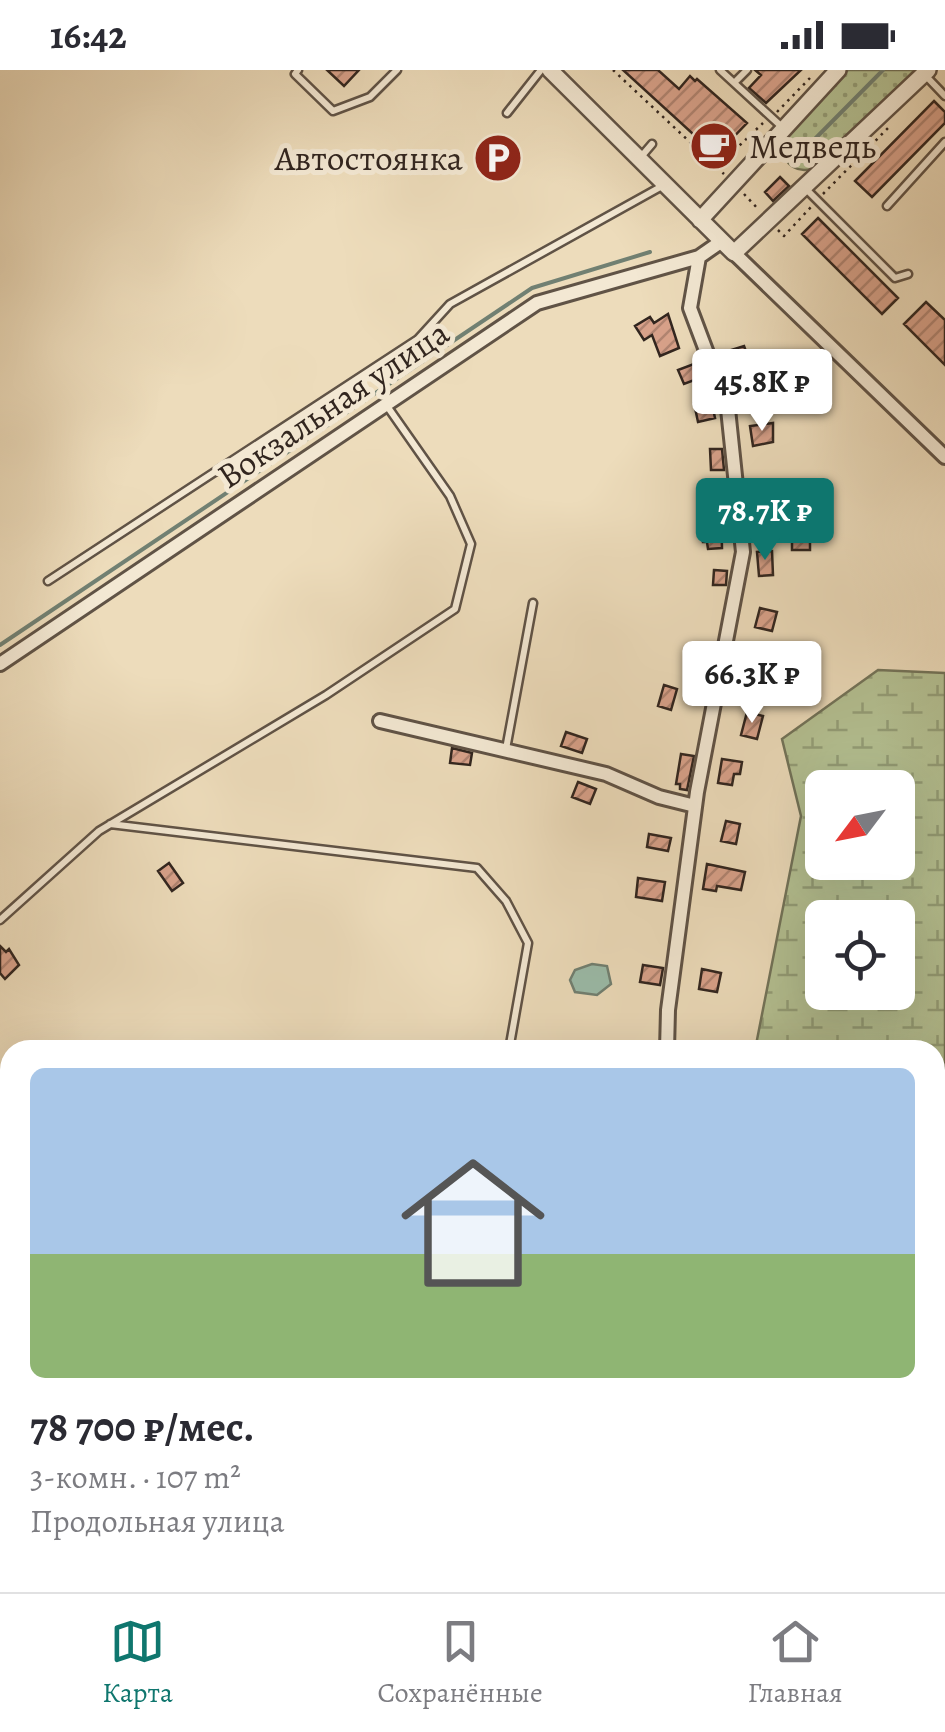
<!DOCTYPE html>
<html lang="ru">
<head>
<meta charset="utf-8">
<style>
	body { margin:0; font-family:Alegreya,serif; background:#f2f2f3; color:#2b2b33; height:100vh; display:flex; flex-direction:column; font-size:38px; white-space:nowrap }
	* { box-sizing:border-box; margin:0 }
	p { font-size:32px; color:#7c7c81 }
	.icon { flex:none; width:55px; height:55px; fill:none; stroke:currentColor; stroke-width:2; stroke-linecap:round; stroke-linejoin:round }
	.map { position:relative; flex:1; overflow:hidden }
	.panel { position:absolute; left:0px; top:970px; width:945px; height:552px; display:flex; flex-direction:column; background:#fff; border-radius:30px 30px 0 0; box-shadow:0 10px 40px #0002 }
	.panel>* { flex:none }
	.needle { width:65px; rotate:238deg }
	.controls { position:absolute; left:805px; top:700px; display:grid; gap:20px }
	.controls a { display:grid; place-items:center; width:110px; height:110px; border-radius:15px; background:#fff; box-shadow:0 10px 40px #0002; font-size:50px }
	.price { position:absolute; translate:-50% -85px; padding:0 22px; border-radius:10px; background:#fff; color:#222; font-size:32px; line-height:65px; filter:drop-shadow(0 2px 5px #0008) }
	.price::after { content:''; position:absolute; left:50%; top:60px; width:30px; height:22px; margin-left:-15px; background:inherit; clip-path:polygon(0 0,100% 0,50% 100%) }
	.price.on { background:#0f766e; color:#fff }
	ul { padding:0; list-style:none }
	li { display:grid; align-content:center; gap:20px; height:530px; padding:0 30px }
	li span { display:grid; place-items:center; height:310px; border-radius:15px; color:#555 }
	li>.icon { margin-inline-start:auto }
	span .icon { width:180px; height:180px; fill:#fffc; stroke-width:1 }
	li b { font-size:42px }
	.status { display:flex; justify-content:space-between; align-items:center; height:70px; padding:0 50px; background:#fff; direction:ltr }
	.status svg { height:28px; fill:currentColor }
	.menu { display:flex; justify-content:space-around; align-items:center; height:140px; border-top:2px solid #e1e1e2; background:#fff; font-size:28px; color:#7c7c81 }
	.menu a { display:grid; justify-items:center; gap:5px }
	.menu .on { color:#0f766e }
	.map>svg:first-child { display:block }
	.grass { fill:url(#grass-dots); stroke:#727359; stroke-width:2.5 }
	.wetland { fill:url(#wetland-marsh); stroke:#727359; stroke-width:2.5; fill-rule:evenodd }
	.water { fill:#9bbcaa; stroke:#718072; stroke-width:2.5 }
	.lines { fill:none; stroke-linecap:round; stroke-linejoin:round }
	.stream { stroke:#718072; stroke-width:4 }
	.building { fill:url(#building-hatch); stroke:#31251f; stroke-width:2.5 }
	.service-casing { stroke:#605346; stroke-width:11 }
	.minor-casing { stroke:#605346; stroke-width:18 }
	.tertiary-casing { stroke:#605346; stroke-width:20 }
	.path { stroke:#31251f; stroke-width:2.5; stroke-dasharray:2.5 5; stroke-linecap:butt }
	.service { stroke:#f3e8d3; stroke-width:6 }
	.minor { stroke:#f3e8d3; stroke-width:12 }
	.tertiary { stroke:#f3e8d3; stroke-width:15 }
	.labels { text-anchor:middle; stroke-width:10; stroke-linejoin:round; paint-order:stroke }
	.poi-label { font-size:35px; fill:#31251f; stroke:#f3e8d3; text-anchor:start }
	.street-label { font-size:35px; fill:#31251f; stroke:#f3e8d3 }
</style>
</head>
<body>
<div class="status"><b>16:42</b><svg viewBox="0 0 49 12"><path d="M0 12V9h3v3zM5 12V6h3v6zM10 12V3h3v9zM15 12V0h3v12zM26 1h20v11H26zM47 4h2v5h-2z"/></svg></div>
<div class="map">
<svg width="945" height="1522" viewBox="0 0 945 1522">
	<defs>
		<pattern id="grass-dots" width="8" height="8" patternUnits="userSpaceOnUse" patternTransform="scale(2.5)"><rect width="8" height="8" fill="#b4c193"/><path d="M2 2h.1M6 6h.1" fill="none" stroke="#939d77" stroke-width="1.8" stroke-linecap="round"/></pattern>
		<pattern id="wetland-marsh" width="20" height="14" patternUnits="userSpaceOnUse" patternTransform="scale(2.5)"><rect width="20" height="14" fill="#b4c193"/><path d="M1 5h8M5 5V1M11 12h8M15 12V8" fill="none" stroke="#939d77"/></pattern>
		<pattern id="building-hatch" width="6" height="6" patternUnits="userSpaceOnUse" patternTransform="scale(2.5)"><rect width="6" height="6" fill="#d9a28b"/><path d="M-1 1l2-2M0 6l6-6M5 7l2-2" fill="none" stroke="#b18471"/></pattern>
	</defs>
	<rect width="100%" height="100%" fill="#eddcbb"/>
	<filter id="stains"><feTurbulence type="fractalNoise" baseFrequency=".002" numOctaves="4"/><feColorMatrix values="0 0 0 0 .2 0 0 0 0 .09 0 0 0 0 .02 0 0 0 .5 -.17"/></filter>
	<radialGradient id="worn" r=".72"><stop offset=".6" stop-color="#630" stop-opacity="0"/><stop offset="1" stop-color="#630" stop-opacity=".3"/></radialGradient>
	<path class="grass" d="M 848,0 L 915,0 L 821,95 C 799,107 782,96 782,72 Z"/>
	<path class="wetland" d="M 878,600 L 945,603 L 945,1122 L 935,1122 L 935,980 L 755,980 L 801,746 L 782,669 ZM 822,718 L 898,718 L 898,792 L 822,792 ZM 822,848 L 898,848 L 898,922 L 822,922 Z"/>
	<path class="water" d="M 592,894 L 607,896 L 611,914 L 597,925 L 575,922 L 570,910 L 575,900 Z"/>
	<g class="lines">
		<path class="stream" d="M 798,86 L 883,0
			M 0,575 L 532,218 L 650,182"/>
	</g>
	<path class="building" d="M 327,0 L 359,0 L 344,16 Z
		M 623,0 L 658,0 L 679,19 L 690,6 L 695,11 L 697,9 L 747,53 L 716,85 Z
		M 755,0 L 801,0 L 766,33 L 749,18 L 761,5 Z
		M 934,31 L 945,42 L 945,53 L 872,127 L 855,111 Z
		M 780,107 L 789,116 L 773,131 L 765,122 Z
		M 818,148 L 898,228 L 882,244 L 802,164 Z
		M 926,232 L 945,250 L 945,295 L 904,254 Z
		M 668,244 L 679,278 L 660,286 L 652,265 L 644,270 L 635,256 L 650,247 L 654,253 Z
		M 744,276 L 755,306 L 762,304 L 766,319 L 759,320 L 761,325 L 745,329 L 731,280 Z
		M 699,292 L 705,306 L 684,314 L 678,300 Z
		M 711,329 L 715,348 L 698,352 L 694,333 Z
		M 773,353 L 773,372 L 753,376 L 750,356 Z
		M 710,379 L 722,379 L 724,400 L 711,400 Z
		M 788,436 L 788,459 L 766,459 L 766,437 Z
		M 701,437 L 721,437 L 722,478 L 708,479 L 707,472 L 703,472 Z
		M 810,467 L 810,480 L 792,480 L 792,468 Z
		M 772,481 L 773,505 L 759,506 L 757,482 Z
		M 714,500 L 727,501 L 726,515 L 713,515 Z
		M 760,538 L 777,542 L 772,561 L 755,557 Z
		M 697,593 L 711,596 L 707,615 L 694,612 Z
		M 740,602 L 760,606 L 756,621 L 736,616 Z
		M 664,615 L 677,619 L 671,640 L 658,636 Z
		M 747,642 L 763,646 L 757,669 L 741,665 Z
		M 566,662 L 587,669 L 582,683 L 561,676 Z
		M 452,678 L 472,683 L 470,695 L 450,693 Z
		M 681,684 L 694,686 L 687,720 L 680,719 L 680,714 L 676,714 Z
		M 722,689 L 742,692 L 740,704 L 734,704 L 732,715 L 718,713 Z
		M 578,712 L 596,719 L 590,734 L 572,727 Z
		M 726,751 L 740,754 L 736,774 L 721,771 Z
		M 649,764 L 671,768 L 668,781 L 647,777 Z
		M 169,793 L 183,813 L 172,821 L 158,801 Z
		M 707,794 L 745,802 L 741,820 L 717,816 L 716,821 L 703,819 Z
		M 638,808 L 665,812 L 662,831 L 636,827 Z
		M 0,876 L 6,882 L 9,879 L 19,895 L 5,909 L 0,903 Z
		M 643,895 L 663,898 L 660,915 L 640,912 Z
		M 702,899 L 721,903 L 717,922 L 699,919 Z
		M 935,1325 L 945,1328 L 940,1350 L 935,1349 Z
		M 606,1512 L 634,1512 L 632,1522 L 605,1517 Z
		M 854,1512 L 874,1512 L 873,1522 L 853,1522 Z"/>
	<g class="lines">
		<g class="service-casing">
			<path id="service" d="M 298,0 L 295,4 L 333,41 L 370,27 L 397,0
				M 720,0 L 782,57
				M 925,5 L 945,26
				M 735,12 L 747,0
				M 507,43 L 541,0
				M 640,88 L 652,74
				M 805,118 L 895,208 L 908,204
				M 887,136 L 945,72
				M 48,511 L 418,269 L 450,234 L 664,115
				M 506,679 L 533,533
				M 110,754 L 477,798 L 506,831 L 528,873 L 509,980
				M 0,850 L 99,761 L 326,625 L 455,539 L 471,474 L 450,426 L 387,336
				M 935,1133 L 945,1132
				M 0,1381 L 10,1375"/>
		</g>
		<g class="minor-casing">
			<path id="minor" d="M 734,183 L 945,387
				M 0,594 L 537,233 L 699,187 L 722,171
				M 380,651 L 606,704 L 659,727 L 695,736
				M 667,980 L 668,940 L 697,722 L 743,482 L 728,339 L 690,238 L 699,187
				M 935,1359 L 945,1360
				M 645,1522 L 647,1512"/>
		</g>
		<g class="tertiary-casing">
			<path id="tertiary" d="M 550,0 L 734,183 L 928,0
				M 700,150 L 838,0"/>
		</g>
		<path class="path" d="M 613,0 L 724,104
			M 777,42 L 810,8
			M 718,96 L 763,53
			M 744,124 L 759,140
			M 823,124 L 891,55
			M 778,160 L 784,166 L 811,137"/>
		<use href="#service" class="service"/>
		<use href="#minor" class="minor"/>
		<use href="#tertiary" class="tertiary"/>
	</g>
	<defs>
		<g id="cafe-disc" transform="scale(2.5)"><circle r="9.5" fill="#8f2418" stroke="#f3e8d3"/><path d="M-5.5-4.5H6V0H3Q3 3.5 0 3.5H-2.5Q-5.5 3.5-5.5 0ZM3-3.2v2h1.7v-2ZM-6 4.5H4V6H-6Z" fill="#fff"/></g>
		<g id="parking-disc" transform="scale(2.5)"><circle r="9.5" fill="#8f2418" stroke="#f3e8d3"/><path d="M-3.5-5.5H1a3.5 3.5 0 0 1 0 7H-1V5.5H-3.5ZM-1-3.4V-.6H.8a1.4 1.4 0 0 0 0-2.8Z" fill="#fff"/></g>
	</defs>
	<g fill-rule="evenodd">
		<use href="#cafe-disc" x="714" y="76"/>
		<use href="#parking-disc" x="498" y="88"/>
	</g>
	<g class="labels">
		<g class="poi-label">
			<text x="749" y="88">Медведь</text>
			<text x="463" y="100" text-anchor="end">Автостоянка</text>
		</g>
		<g class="street-label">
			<text transform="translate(333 334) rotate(-34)" y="12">Вокзальная улица</text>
		</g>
	</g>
	<rect width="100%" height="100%" filter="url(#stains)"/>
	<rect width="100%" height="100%" fill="url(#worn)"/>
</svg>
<div class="controls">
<a><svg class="needle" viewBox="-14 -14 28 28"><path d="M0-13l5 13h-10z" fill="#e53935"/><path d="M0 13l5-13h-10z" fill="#7c7c81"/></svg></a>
<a><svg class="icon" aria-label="locate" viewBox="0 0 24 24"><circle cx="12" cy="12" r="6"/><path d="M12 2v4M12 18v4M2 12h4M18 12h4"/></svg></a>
</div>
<b class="price" style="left:762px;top:364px">45.8K ₽</b>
<b class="price on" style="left:765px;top:493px">78.7K ₽</b>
<b class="price" style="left:752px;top:656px">66.3K ₽</b>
<section class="panel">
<ul>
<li><span style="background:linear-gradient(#a9c7e8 60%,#8fb573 0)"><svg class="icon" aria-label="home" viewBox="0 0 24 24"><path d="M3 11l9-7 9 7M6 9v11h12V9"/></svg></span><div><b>78 700 ₽/мес.</b><p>3-комн. · 107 m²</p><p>Продольная улица</p></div></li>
</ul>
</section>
</div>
<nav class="menu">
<a class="on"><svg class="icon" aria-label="map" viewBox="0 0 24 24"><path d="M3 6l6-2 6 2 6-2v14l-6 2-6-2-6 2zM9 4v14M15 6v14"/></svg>Карта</a>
<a><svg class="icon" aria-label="saved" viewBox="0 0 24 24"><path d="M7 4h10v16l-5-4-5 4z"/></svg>Сохранённые</a>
<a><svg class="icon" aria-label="home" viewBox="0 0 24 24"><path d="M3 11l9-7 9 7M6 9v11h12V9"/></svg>Главная</a>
</nav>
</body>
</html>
